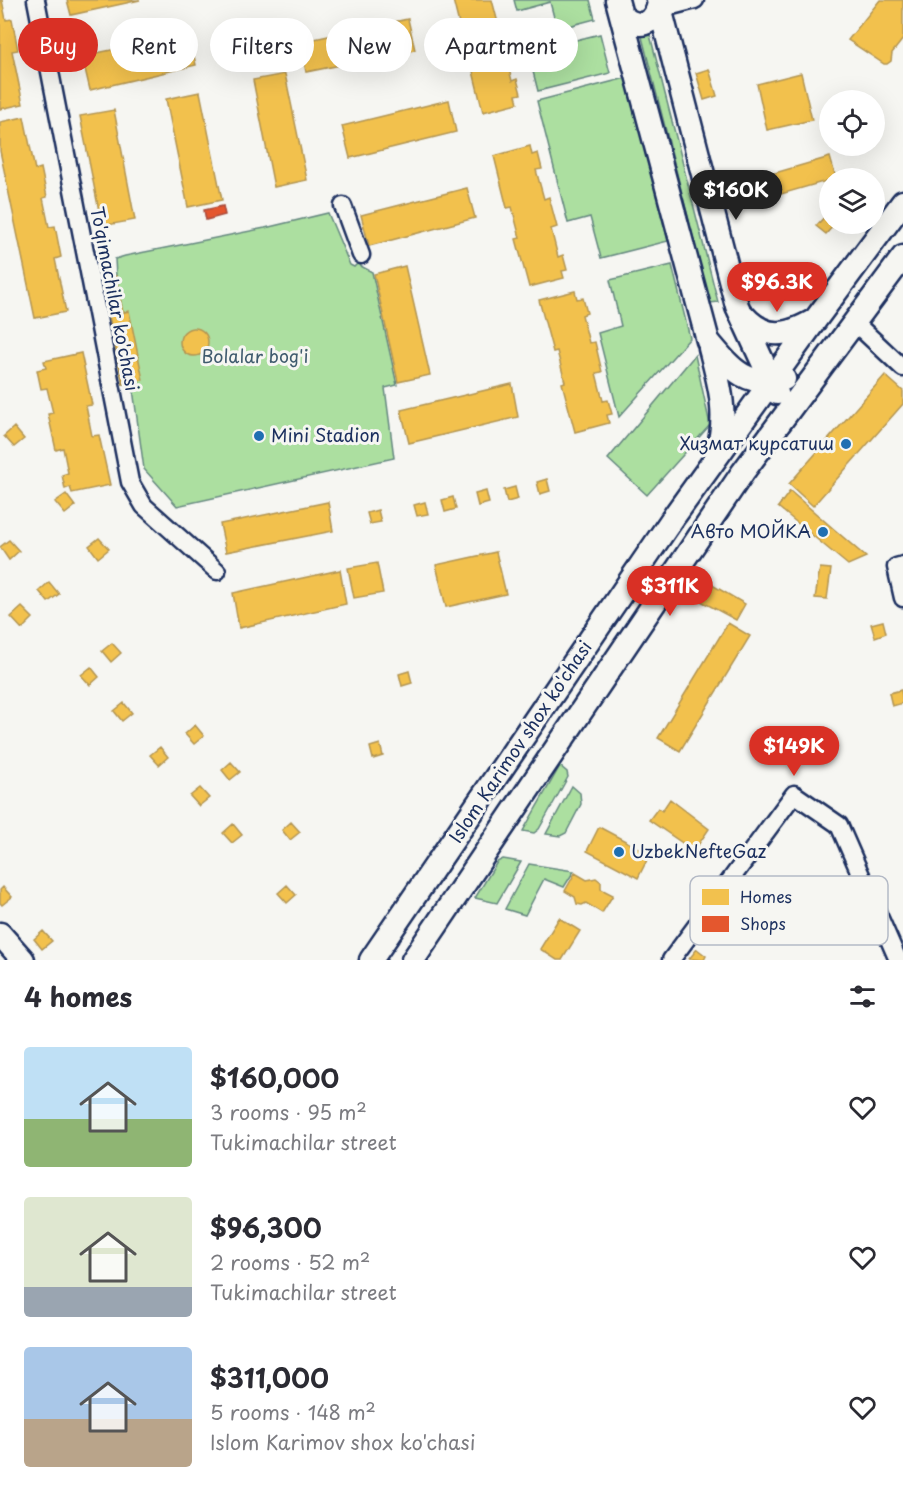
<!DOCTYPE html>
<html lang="en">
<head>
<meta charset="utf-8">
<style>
	body { margin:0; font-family:"Playpen Sans",sans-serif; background:#f2f2f3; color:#2b2b33; height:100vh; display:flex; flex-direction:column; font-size:22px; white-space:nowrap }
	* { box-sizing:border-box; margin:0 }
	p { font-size:20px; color:#7c7c81 }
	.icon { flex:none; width:33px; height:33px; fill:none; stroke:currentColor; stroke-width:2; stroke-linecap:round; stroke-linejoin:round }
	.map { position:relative; height:960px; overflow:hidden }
	.panel { display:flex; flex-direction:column; background:#fff; flex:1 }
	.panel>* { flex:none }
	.guide { position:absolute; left:18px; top:18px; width:600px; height:54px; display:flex; gap:12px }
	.fabs { position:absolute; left:819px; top:90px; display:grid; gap:12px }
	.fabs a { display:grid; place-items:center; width:66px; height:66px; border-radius:50%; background:#fff; box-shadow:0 6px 24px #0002; font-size:30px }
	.price { position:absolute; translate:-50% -51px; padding:0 14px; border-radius:21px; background:#d93025; color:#fff; font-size:20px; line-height:39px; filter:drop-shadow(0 2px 3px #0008) }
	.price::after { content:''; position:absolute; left:50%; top:36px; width:18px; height:14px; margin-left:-9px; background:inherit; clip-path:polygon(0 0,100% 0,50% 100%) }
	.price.selected { background:#222; color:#fff }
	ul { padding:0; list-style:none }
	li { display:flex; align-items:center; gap:18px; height:150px; padding:0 24px }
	li span { display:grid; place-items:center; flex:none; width:168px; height:120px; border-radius:6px; color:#555 }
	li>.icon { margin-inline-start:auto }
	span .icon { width:72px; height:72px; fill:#fffc; stroke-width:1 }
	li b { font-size:26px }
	h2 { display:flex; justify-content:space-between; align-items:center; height:72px; padding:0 24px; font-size:26px }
	.tag { padding:0 21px; border-radius:27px; background:#fff; box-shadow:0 6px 24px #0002; font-size:21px; line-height:54px }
	.tag.selected { background:#d93025; color:#fff }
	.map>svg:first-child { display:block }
	.green { fill:#acdfa0; stroke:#64877f; stroke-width:1.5 }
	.homes { fill:#f2c14e; stroke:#b29553; stroke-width:1.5 }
	.shops { fill:#e4572e; stroke:#a84b3c; stroke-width:1.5 }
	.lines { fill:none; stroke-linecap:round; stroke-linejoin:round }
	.street-casing { stroke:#1b2f5e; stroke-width:21 }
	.secondary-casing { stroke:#1b2f5e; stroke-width:27 }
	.street { stroke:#f6f6f2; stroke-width:16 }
	.secondary { stroke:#f6f6f2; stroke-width:22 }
	.poi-dot { fill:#1f6fb2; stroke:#f6f6f2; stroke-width:2 }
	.labels { text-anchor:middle; stroke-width:6; stroke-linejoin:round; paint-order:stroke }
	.street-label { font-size:18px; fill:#1b2f5e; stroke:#f6f6f2 }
	.park-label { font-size:18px; fill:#3f5b6e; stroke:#f6f6f2 }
	.poi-label { font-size:18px; fill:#1b2f5e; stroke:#f6f6f2; text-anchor:start }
	.key { fill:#f6f6f2; stroke:#b4bac6; stroke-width:1.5 }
	.key-label { font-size:16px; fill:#1b2f5e }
</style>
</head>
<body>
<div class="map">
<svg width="903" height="960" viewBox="0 0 903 960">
	<rect width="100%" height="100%" fill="#f6f6f2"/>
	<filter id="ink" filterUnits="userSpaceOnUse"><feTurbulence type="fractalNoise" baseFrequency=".0167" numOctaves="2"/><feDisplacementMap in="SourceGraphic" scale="12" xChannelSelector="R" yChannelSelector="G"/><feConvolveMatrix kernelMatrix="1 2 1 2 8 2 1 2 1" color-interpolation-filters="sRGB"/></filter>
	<g filter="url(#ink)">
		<path class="green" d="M 514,0 L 590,0 L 595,19 L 557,29 L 550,2 L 517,11 Z
			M 649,31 L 718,302 L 710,303 L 641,33 Z
			M 600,34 L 610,73 L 538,91 L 528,52 Z
			M 626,78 L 668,241 L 601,258 L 590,217 L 568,223 L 537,101 Z
			M 328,213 L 350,265 L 354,267 L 357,264 L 372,272 L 397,385 L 385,388 L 394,458 L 177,506 L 144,469 L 132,382 L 123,384 L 102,279 L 116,276 L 115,259 L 125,256 L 265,228 Z
			M 672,265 L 690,338 L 619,417 L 598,333 L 621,326 L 610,280 Z
			M 695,355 L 710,425 L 647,495 L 608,459 Z
			M 560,766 L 567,772 L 568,777 L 539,829 L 534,833 L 523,831 Z
			M 572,786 L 580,793 L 581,804 L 566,833 L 560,836 L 546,834 Z
			M 503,859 L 521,862 L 497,903 L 475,898 L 497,862 Z
			M 529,864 L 574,871 L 564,887 L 544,879 L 525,915 L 505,909 Z"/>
		<path class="homes" d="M 0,0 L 2,0 L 6,20 L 12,19 L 18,50 L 12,51 L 23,104 L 0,109 Z
			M 67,0 L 140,0 L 71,15 Z
			M 453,0 L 492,0 L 498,23 L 503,22 L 511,51 L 505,53 L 512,81 L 517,79 L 521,94 L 516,95 L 518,103 L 483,112 L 471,63 L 474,62 L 466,31 L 461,32 Z
			M 880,0 L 903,0 L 903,39 L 892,53 L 891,61 L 887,64 L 884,64 L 848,40 Z
			M 408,19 L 415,50 L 306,72 L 300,42 Z
			M 189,34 L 196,65 L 90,90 L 82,56 Z
			M 709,69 L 717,96 L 704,100 L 696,73 Z
			M 801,73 L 812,120 L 767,130 L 757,84 Z
			M 285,74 L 307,180 L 274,187 L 253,80 Z
			M 200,92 L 222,200 L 188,207 L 166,99 Z
			M 449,100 L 456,132 L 350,158 L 342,126 Z
			M 114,110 L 135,220 L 102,226 L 80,116 Z
			M 24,117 L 35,170 L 41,168 L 47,197 L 43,198 L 49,227 L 55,226 L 61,257 L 55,259 L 66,312 L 35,318 L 0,151 L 0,122 Z
			M 530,146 L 532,155 L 538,153 L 542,169 L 536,170 L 544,199 L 549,197 L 557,227 L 551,229 L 558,257 L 563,255 L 567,270 L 562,271 L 564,278 L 529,287 L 516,239 L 520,238 L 512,207 L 507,208 L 494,156 Z
			M 830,157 L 836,178 L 830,178 L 830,180 L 746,204 L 740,183 Z
			M 467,188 L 475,218 L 369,246 L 361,215 Z
			M 830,211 L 830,224 L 835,224 L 826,234 L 816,226 Z
			M 405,266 L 430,375 L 398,382 L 374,274 Z
			M 116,276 L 123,313 L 109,316 L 102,279 Z
			M 575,291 L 577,299 L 583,298 L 587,313 L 582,315 L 589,343 L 595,342 L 602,372 L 596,373 L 603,401 L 608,400 L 612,414 L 607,415 L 609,423 L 575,432 L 562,383 L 565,382 L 557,351 L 553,352 L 539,300 Z
			M 129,311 L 143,380 L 123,384 L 109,316 Z
			M180 342a14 14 0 1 1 28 0a14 14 0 1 1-28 0Z
			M 81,353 L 92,405 L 86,406 L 92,436 L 99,435 L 110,485 L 72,493 L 70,487 L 65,489 L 62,475 L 68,473 L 63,448 L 56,450 L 48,414 L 53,413 L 47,388 L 41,389 L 37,370 L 46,368 L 44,361 Z
			M 885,375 L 903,391 L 903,404 L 813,506 L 789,484 Z
			M 512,384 L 518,417 L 409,443 L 401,410 Z
			M 14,427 L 24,439 L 14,447 L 4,436 Z
			M 547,479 L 550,491 L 540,494 L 537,482 Z
			M 515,487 L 518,499 L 507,502 L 504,490 Z
			M 486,491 L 489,503 L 478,506 L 475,494 Z
			M 790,491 L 866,557 L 848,565 L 778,507 Z
			M 66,494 L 75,506 L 65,514 L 55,502 Z
			M 453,497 L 456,509 L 445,512 L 442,500 Z
			M 328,502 L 333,531 L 226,552 L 220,524 Z
			M 425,502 L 428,514 L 417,516 L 414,505 Z
			M 378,510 L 381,522 L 370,524 L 367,513 Z
			M 99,538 L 109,549 L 98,558 L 89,546 Z
			M 9,540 L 19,551 L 9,560 L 0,547 Z
			M 496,552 L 506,594 L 446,607 L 436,565 Z
			M 377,563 L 383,593 L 354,598 L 348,568 Z
			M 820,568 L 831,569 L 827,599 L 815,598 Z
			M 340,570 L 346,604 L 239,628 L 233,593 Z
			M 49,582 L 59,594 L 48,602 L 39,591 Z
			M 707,582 L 745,604 L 736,620 L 697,599 Z
			M 22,607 L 33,618 L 22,629 L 11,617 Z
			M 883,621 L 886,633 L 875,637 L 871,624 Z
			M 728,623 L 750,636 L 680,751 L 658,738 Z
			M 112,643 L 121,653 L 111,662 L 102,651 Z
			M 91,667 L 99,677 L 90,685 L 81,675 Z
			M 409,671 L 412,683 L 402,686 L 399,674 Z
			M 901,690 L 903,703 L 892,706 L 889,693 Z
			M 124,703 L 132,713 L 122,721 L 114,711 Z
			M 195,725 L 204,736 L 194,744 L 185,734 Z
			M 380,744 L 383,756 L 373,759 L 370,747 Z
			M 160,747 L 168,757 L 159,765 L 150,755 Z
			M 231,762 L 240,772 L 230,780 L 222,770 Z
			M 200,788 L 209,798 L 199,806 L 190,796 Z
			M 670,799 L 709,829 L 694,851 L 649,820 L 658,808 L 662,811 Z
			M 291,822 L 300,832 L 290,840 L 282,830 Z
			M 233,824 L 242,835 L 232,843 L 223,833 Z
			M 599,827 L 650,854 L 638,878 L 587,851 Z
			M 575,873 L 587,880 L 596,878 L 601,882 L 601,889 L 613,895 L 602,913 L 586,903 L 582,905 L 577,904 L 575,897 L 565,891 Z
			M 287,885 L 296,895 L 287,903 L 278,893 Z
			M 3,887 L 12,897 L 2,905 L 0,903 L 0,890 Z
			M 559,918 L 580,931 L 562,960 L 557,960 L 540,949 Z
			M 43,931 L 52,941 L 42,949 L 34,939 Z
			M 697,949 L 706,956 L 704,960 L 689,959 Z"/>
		<path class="shops" d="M 223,206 L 225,215 L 206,220 L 204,210 Z"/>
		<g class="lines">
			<g class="street-casing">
				<path id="street" d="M 36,0 L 130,482 L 144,506 L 217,571
					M 660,9 L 695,0
					M 343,206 L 361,255
					M 854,322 L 903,368
					M 903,565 L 896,567 L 903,598
					M 671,960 L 794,794 L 839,825 L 898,960"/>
			</g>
			<g class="secondary-casing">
				<path id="secondary" d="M 617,0 L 708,341 C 732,369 744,387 784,379
					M 658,0 L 737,306 L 777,393
					M 621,15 C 638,30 654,26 659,3
					M 743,315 C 766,341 787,336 815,320
					M 710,348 C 719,382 729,417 717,451
					M 0,934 L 23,960
					M 371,960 L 675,515 L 816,319 L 903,202
					M 413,960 L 743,472 L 903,257"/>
			</g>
			<use href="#street" class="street"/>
			<use href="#secondary" class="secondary"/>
		</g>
	</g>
	<g class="poi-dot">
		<circle cx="259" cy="436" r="6"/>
		<circle cx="846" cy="444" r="6"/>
		<circle cx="823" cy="532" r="6"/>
		<circle cx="619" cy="852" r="6"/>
	</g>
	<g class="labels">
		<g class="street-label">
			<text transform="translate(114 299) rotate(79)" y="6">To'qimachilar ko'chasi</text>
			<text transform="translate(521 742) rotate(-56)" y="6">Islom Karimov shox ko'chasi</text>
		</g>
		<g class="park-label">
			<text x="255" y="363">Bolalar bog'i</text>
		</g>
		<g class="poi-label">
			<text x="271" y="442">Mini Stadion</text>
			<text x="834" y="450" text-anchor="end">Хизмат курсатиш</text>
			<text x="811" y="538" text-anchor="end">Авто МОЙКА</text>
			<text x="631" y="858">UzbekNefteGaz</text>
		</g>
	</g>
	<rect x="690" y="876" width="198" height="69" rx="9" class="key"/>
	<rect x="702" y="889" width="27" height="16" fill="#f2c14e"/>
	<rect x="702" y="916" width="27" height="16" fill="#e4572e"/>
	<g class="key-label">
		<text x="740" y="903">Homes</text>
		<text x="740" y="930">Shops</text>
	</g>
</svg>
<div class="fabs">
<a><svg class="icon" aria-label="locate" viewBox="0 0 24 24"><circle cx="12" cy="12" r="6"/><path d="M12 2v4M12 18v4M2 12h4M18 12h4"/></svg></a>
<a><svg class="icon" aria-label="layers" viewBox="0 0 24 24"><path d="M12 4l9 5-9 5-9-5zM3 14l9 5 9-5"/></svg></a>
</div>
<b class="price selected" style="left:736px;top:221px">$160K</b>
<b class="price" style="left:777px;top:313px">$96.3K</b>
<b class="price" style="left:670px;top:617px">$311K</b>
<b class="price" style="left:794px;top:777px">$149K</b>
<div class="guide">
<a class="tag selected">Buy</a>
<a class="tag">Rent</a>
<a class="tag">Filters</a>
<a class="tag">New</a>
<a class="tag">Apartment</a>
</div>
</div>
<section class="panel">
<h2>4 homes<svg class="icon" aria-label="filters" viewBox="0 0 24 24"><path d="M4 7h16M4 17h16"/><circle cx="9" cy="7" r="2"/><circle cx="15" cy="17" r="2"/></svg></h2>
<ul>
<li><span style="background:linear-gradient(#bfe0f5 60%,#8fb573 0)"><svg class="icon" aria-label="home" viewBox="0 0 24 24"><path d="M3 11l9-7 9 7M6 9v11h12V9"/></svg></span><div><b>$160,000</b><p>3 rooms · 95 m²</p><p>Tukimachilar street</p></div><svg class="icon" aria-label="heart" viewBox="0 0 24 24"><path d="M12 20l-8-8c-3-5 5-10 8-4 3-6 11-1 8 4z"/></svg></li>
<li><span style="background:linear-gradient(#dfe7d0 75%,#9aa5b1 0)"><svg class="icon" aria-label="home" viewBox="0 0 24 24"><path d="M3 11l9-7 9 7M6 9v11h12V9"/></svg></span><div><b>$96,300</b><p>2 rooms · 52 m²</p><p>Tukimachilar street</p></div><svg class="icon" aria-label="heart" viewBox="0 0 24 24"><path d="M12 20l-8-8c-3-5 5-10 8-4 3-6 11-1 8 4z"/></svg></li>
<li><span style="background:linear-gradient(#a9c7e8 60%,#b9a48a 0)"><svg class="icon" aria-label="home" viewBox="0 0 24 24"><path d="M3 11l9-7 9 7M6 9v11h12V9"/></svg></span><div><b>$311,000</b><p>5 rooms · 148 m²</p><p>Islom Karimov shox ko'chasi</p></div><svg class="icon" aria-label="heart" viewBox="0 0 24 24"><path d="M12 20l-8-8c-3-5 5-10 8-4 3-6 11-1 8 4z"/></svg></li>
</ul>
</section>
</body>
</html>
